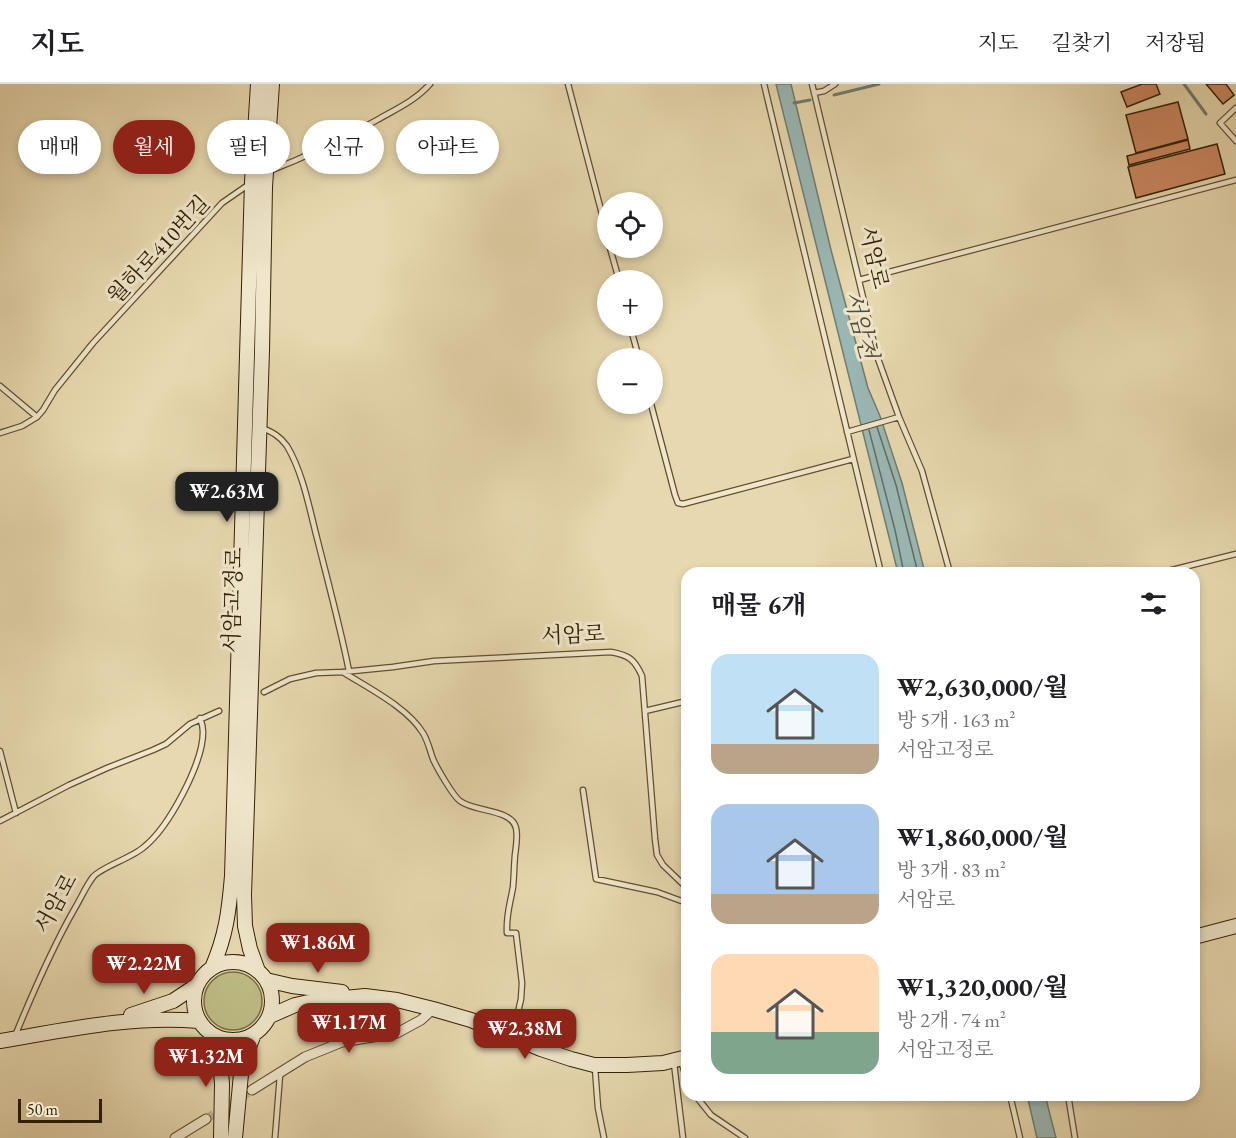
<!DOCTYPE html>
<html lang="ko">
<head>
<meta charset="utf-8">
<style>
	body { margin:0; font-family:"EB Garamond","Noto Serif KR",serif; background:#f2f2f2; color:#202124; height:100vh; display:flex; flex-direction:column; font-size:22px; white-space:nowrap }
	* { box-sizing:border-box; margin:0 }
	p { font-size:20px; color:#757577 }
	.icon { flex:none; width:33px; height:33px; fill:none; stroke:currentColor; stroke-width:2; stroke-linecap:round; stroke-linejoin:round }
	.map { position:relative; flex:1; overflow:hidden }
	.side { position:absolute; left:681px; top:483px; width:519px; height:534px; display:flex; flex-direction:column; background:#fff; border-radius:18px; box-shadow:0 3px 9px #0003 }
	.side>* { flex:none }
	.guide { position:absolute; left:18px; top:36px; width:570px; height:54px; display:flex; gap:12px }
	.controls { position:absolute; left:597px; top:108px; display:grid; gap:12px }
	.controls a { display:grid; place-items:center; width:66px; height:66px; border-radius:50%; background:#fff; box-shadow:0 3px 9px #0003; font-size:30px }
	.scale { position:absolute; left:18px; bottom:15px; width:84px; box-sizing:border-box; padding-left:6px; border:3px solid #342105; border-top:0; font-size:16px; line-height:21px; white-space:nowrap; color:#342105; -webkit-text-stroke:4px #efe6cb; paint-order:stroke }
	.price { position:absolute; translate:-50% -51px; padding:0 14px; border-radius:12px; background:#8f2418; color:#fff; font-size:20px; line-height:39px; filter:drop-shadow(0 2px 3px #0008) }
	.price::after { content:''; position:absolute; left:50%; top:36px; width:18px; height:14px; margin-left:-9px; background:inherit; clip-path:polygon(0 0,100% 0,50% 100%) }
	.price.current { background:#222; color:#fff }
	ul { padding:0; list-style:none }
	li { display:flex; align-items:center; gap:18px; height:150px; padding:0 30px }
	li span { display:grid; place-items:center; flex:none; width:168px; height:120px; border-radius:18px; color:#555 }
	li>.icon { margin-inline-start:auto }
	span .icon { width:72px; height:72px; fill:#fffc; stroke-width:1 }
	li b { font-size:26px }
	h2 { display:flex; justify-content:space-between; align-items:center; height:72px; padding:0 30px; font-size:26px }
	.pill { padding:0 21px; border-radius:27px; background:#fff; box-shadow:0 3px 9px #0003; font-size:21px; line-height:54px }
	.pill.current { background:#8f2418; color:#fff }
	header { display:flex; align-items:center; gap:36px; box-sizing:border-box; height:84px; padding:0 30px; background:#fff; border-bottom:2px solid #e0e0e0 }
	header strong { font-size:28px }
	nav { display:flex; gap:33px; margin-inline-start:auto; font-size:21px }
	.map>svg:first-child { display:block }
	.green { fill:#bebc85; stroke:#796e45; stroke-width:1.5 }
	.water { fill:#9ab8b5; stroke:#717c6f; stroke-width:1.5 }
	.lines { fill:none; stroke-linecap:round; stroke-linejoin:round }
	.shore { stroke:#676c5d; stroke-width:1.5 }
	.stream { stroke:#717c6f; stroke-width:3 }
	.building { fill:#cb8861; stroke:#342105; stroke-width:1.5 }
	.street-tunnel { stroke:#c3b38d; stroke-width:9; stroke-dasharray:9 4.5; stroke-linecap:butt }
	.lane-casing { stroke:#614f30; stroke-width:7 }
	.street-casing { stroke:#614f30; stroke-width:11 }
	.secondary-casing { stroke:#342105; stroke-width:16 }
	.lane { stroke:#efe6cb; stroke-width:4.5 }
	.street { stroke:#efe6cb; stroke-width:9 }
	.secondary { stroke:#efe6cb; stroke-width:14 }
	.labels { text-anchor:middle; stroke-width:6; stroke-linejoin:round; paint-order:stroke }
	.street-label { font-size:22px; fill:#342105; stroke:#efe6cb }
	.water-label { font-size:24px; font-style:italic; fill:#534e3a; stroke:#efe6cb }
</style>
</head>
<body>
<header>
<strong>지도</strong>
<nav><a>지도</a><a>길찾기</a><a>저장됨</a></nav>
</header>
<div class="map">
<svg width="1236" height="1054" viewBox="0 0 1236 1054">
	<rect width="100%" height="100%" fill="#e7d8af"/>
	<filter id="stains"><feTurbulence type="fractalNoise" baseFrequency=".00333" numOctaves="4"/><feColorMatrix values="0 0 0 0 .2 0 0 0 0 .09 0 0 0 0 .02 0 0 0 .5 -.17"/></filter>
	<radialGradient id="worn" r=".72"><stop offset=".6" stop-color="#630" stop-opacity="0"/><stop offset="1" stop-color="#630" stop-opacity=".3"/></radialGradient>
	<path class="green" d="M204 917a29 29 0 1 1 58 0a29 29 0 1 1-58 0Z"/>
	<path class="water" d="M 776,0 L 791,0 L 831,166 L 868,304 L 880,332 L 902,399 L 925,489 L 898,489 Z
		M 1027,1011 L 1045,1011 L 1056,1054 L 1037,1054 Z"/>
	<g class="lines">
		<path class="shore" d="M 877,343 L 896,401 L 918,489
			M 869,346 L 895,446 L 904,489"/>
		<path class="stream" d="M 1184,0 L 1206,30
			M 834,11 L 879,0
			M 794,19 L 810,16"/>
	</g>
	<path class="building" d="M 1142,0 L 1156,0 L 1160,10 L 1127,23 L 1121,8 Z
		M 1206,0 L 1226,0 L 1234,11 L 1223,20 Z
		M 1178,18 L 1188,55 L 1136,69 L 1126,31 Z
		M 1188,56 L 1190,65 L 1129,81 L 1127,72 Z
		M 1217,60 L 1225,90 L 1136,114 L 1128,83 Z"/>
	<g class="lines">
		<path class="street-tunnel" d="M 206,1035 L 252,1006"/>
		<g class="lane-casing">
			<path id="lane" d="M 568,0 L 608,153
				M 764,0 L 881,489
				M 812,0 L 877,272 L 899,333 L 922,387 L 950,489
				M 814,9 L 824,7 L 835,0
				M 1236,24 L 1220,39 L 1236,57
				M 267,88 C 306,73 341,56 377,36 C 396,25 415,17 430,0
				M 610,164 L 619,196
				M 859,196 L 1236,96
				M 630,242 L 639,274
				M 0,302 L 37,333
				M 651,320 L 675,411 L 678,419 L 683,420 L 853,375
				M 262,344 C 272,348 280,352 287,362 C 303,389 309,423 317,454 C 328,498 340,542 349,587
				M 847,348 L 899,333
				M 0,349 L 22,342 L 37,333 L 43,326 L 55,306 L 93,259 L 222,119 L 248,101
				M 1160,489 L 1236,470
				M 343,588 C 368,604 407,623 423,649 C 428,657 430,667 433,675 C 437,684 453,712 460,717 C 474,728 512,725 516,744 C 518,752 516,763 515,771 C 514,782 514,793 513,803 C 510,821 506,830 507,849 L 516,849 L 522,899 L 521,915 L 513,950
				M 264,608 L 290,595 L 316,589 L 343,588 L 393,583 L 434,577 L 611,568 C 629,571 635,576 642,592 L 655,755 L 657,771 L 663,781 L 687,804
				M 645,627 L 687,617
				M 0,667 L 16,729
				M 583,706 L 596,795 L 657,808 L 687,819
				M 0,737 L 69,701 L 107,684 L 153,666 L 166,660 L 190,640 L 219,627
				M 15,952 C 33,908 51,866 75,824 C 81,814 86,802 93,793 C 101,783 132,774 144,763 C 169,743 203,679 203,648 C 203,643 202,639 200,634
				M 681,977 L 687,996
				M 674,979 L 683,1054
				M 595,984 L 598,1024 L 604,1054
				M 695,1011 L 711,1031 L 745,1054
				M 1010,1011 L 1020,1054
				M 1068,1011 L 1075,1054
				M 275,1054 L 280,991"/>
		</g>
		<g class="street-casing">
			<path id="street" d="M 252,1006 L 305,973 L 342,958 L 397,949 L 421,936 L 433,925
				M 175,1054 L 206,1035"/>
		</g>
		<g class="secondary-casing">
			<path id="secondary" d="M 1194,853 L 1236,842
				M194 917a39 39 0 1 1 78 0a39 39 0 1 1-78 0Z
				M 212,884 C 226,852 229,827 232,792 L 252,98 L 258,0
				M 258,887 L 250,865 L 245,842 L 244,811 L 262,267 L 265,103 L 272,0
				M 266,896 L 292,902 L 342,908
				M 131,931 L 173,917 L 197,901
				M 270,932 L 295,921 L 313,917 L 365,912 L 397,916 L 433,925 L 471,936 L 541,965 L 571,975 L 594,981 L 627,981 L 663,979 L 687,973
				M 218,953 L 222,1000 L 221,1054
				M 0,957 C 66,946 132,931 199,937
				M 235,1054 L 241,990 L 244,976 L 254,950"/>
		</g>
		<use href="#lane" class="lane"/>
		<use href="#street" class="street"/>
		<use href="#secondary" class="secondary"/>
	</g>
	<g class="labels">
		<g class="street-label">
			<text transform="translate(158 165) rotate(-47)" y="8">월하로410번길</text>
			<text transform="translate(875 173) rotate(77)" y="8">서암로</text>
			<text transform="translate(232 516) rotate(-88)" y="8">서암고정로</text>
			<text transform="translate(573 550) rotate(-2)" y="8">서암로</text>
			<text transform="translate(55 819) rotate(-61)" y="8">서암로</text>
		</g>
		<g class="water-label">
			<text transform="translate(861 241) rotate(75)" y="8">서암천</text>
		</g>
	</g>
	<rect width="100%" height="100%" filter="url(#stains)"/>
	<rect width="100%" height="100%" fill="url(#worn)"/>
</svg>
<div class="controls">
<a><svg class="icon" aria-label="locate" viewBox="0 0 24 24"><circle cx="12" cy="12" r="6"/><path d="M12 2v4M12 18v4M2 12h4M18 12h4"/></svg></a>
<a>+</a>
<a>−</a>
</div>
<div class="scale">50 m</div>
<b class="price current" style="left:227px;top:439px">₩2.63M</b>
<b class="price" style="left:318px;top:890px">₩1.86M</b>
<b class="price" style="left:144px;top:911px">₩2.22M</b>
<b class="price" style="left:349px;top:970px">₩1.17M</b>
<b class="price" style="left:525px;top:976px">₩2.38M</b>
<b class="price" style="left:206px;top:1004px">₩1.32M</b>
<div class="guide">
<a class="pill">매매</a>
<a class="pill current">월세</a>
<a class="pill">필터</a>
<a class="pill">신규</a>
<a class="pill">아파트</a>
</div>
<section class="side">
<h2>매물 6개<svg class="icon" aria-label="filters" viewBox="0 0 24 24"><path d="M4 7h16M4 17h16"/><circle cx="9" cy="7" r="2"/><circle cx="15" cy="17" r="2"/></svg></h2>
<ul>
<li><span style="background:linear-gradient(#bfe0f5 75%,#b9a48a 0)"><svg class="icon" aria-label="home" viewBox="0 0 24 24"><path d="M3 11l9-7 9 7M6 9v11h12V9"/></svg></span><div><b>₩2,630,000/월</b><p>방 5개 · 163 m²</p><p>서암고정로</p></div></li>
<li><span style="background:linear-gradient(#a9c7e8 75%,#b9a48a 0)"><svg class="icon" aria-label="home" viewBox="0 0 24 24"><path d="M3 11l9-7 9 7M6 9v11h12V9"/></svg></span><div><b>₩1,860,000/월</b><p>방 3개 · 83 m²</p><p>서암로</p></div></li>
<li><span style="background:linear-gradient(#ffd9b3 65%,#7fa58c 0)"><svg class="icon" aria-label="home" viewBox="0 0 24 24"><path d="M3 11l9-7 9 7M6 9v11h12V9"/></svg></span><div><b>₩1,320,000/월</b><p>방 2개 · 74 m²</p><p>서암고정로</p></div></li>
</ul>
</section>
</div>
</body>
</html>
